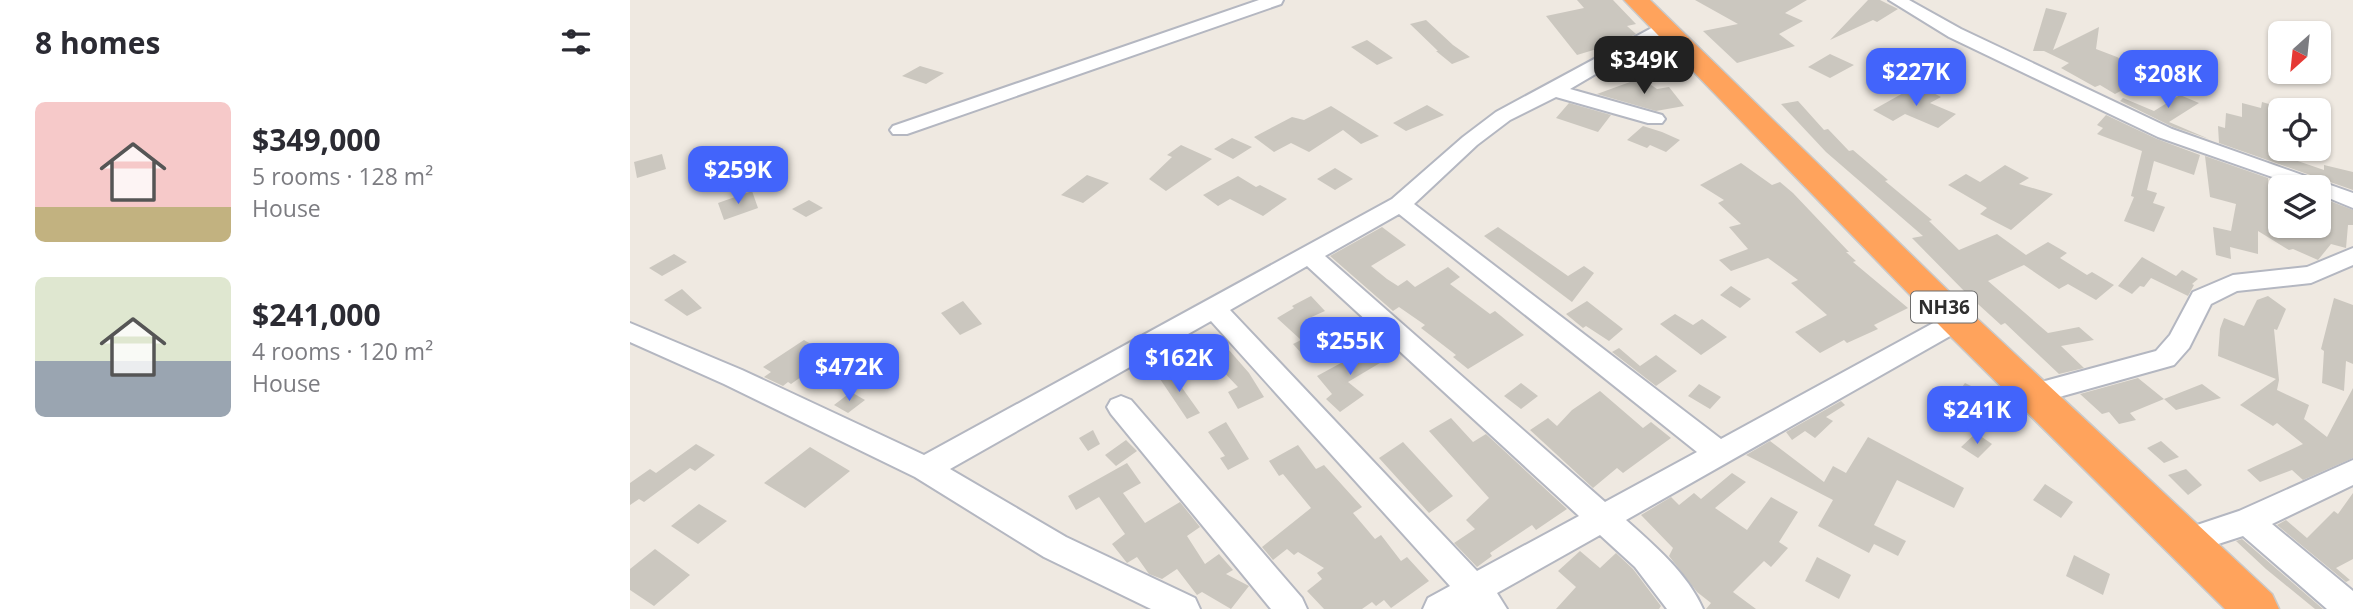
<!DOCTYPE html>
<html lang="en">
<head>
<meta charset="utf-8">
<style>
	body { margin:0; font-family:"Open Sans",sans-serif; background:#f2f2f3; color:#2b2b33; height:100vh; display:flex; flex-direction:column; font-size:26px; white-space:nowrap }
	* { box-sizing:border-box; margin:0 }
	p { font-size:23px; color:#7c7c81 }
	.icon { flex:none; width:38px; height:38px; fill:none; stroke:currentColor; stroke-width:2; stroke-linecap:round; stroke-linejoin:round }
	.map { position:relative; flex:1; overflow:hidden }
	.details { display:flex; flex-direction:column; background:#fff; width:630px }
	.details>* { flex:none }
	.needle { width:46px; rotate:207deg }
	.buttons { position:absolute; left:1638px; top:21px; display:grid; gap:14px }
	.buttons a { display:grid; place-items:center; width:63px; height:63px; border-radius:10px; background:#fff; box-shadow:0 2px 5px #0004; font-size:35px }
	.price { position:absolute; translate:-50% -60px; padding:0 16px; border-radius:14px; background:#4264fb; color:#fff; font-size:23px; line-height:46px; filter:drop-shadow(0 2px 4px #0008) }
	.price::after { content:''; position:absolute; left:50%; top:42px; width:21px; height:16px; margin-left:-10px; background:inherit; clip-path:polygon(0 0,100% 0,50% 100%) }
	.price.active { background:#222; color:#fff }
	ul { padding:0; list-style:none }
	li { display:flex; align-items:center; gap:21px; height:175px; padding:0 35px }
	li span { display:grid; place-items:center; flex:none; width:196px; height:140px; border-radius:10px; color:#555 }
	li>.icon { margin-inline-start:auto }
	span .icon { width:84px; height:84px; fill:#fffc; stroke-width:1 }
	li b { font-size:30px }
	h2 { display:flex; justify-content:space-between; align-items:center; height:84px; padding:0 35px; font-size:30px }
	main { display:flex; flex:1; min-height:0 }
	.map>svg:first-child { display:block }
	.building { fill:#cbc7bf }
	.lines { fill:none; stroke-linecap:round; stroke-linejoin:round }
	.minor-casing { stroke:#b4b7c1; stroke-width:4 }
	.highway-casing { stroke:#c9c9c9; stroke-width:3 }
	.minor { fill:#fff; fill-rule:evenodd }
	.highway { fill:#ffa35c; fill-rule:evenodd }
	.labels { text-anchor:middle; stroke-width:5; stroke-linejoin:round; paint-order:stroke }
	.shield { fill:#fff; stroke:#6d6d6d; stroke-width:2 }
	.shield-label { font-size:19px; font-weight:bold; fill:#2e2e2e }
</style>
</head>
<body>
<main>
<section class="details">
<h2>8 homes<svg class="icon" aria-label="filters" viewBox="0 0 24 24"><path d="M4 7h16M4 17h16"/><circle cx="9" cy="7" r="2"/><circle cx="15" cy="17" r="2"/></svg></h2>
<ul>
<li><span style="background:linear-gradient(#f6c9c9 75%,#c2b280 0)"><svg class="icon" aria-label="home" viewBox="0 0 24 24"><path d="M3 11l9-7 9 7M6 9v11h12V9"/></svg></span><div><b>$349,000</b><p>5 rooms · 128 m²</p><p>House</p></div></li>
<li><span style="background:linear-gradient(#dfe7d0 60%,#9aa5b1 0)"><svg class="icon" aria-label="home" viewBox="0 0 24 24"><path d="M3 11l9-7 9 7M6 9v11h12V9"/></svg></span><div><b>$241,000</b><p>4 rooms · 120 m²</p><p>House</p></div></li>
</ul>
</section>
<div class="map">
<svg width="1723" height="609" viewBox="0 0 1723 609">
	<rect width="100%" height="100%" fill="#efe9e1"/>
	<path class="building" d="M 947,0 L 983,0 L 1006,24 L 997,26 L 1006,34 L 990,42 L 947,55 L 916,16 L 954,8 Z
		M 1065,0 L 1177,0 L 1155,13 L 1173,21 L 1149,34 L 1165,46 L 1107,63 L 1073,31 L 1108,24 Z
		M 1238,0 L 1250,0 L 1268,9 L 1247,22 L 1243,20 L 1200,40 Z
		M 1416,8 L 1437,13 L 1423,50 L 1469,27 L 1466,49 L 1487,57 L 1518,76 L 1485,94 L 1470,85 L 1465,87 L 1431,68 L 1439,63 L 1414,51 L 1403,51 Z
		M 796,20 L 823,45 L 840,57 L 822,64 L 806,51 L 808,51 L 780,24 Z
		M 737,40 L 763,58 L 747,65 L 721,47 Z
		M 1200,54 L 1224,65 L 1200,78 L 1178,67 Z
		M 290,66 L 314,73 L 296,84 L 272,76 Z
		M 1011,78 L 1027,89 L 1039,87 L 1054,106 L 1026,111 L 967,94 Z
		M 1294,88 L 1311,97 L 1300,103 L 1326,114 L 1308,128 L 1275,114 L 1263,121 L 1243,110 L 1275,92 L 1280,95 Z
		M 1550,95 L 1569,103 L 1539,122 L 1579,139 L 1543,127 L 1490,101 L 1493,98 L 1524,111 Z
		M 1168,101 L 1194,130 L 1198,129 L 1219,151 L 1223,150 L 1258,180 L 1255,181 L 1302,220 L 1299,221 L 1329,250 L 1367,234 L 1396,255 L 1418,242 L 1437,253 L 1430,258 L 1457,275 L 1462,272 L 1484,285 L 1466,300 L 1438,284 L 1429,289 L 1394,265 L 1358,281 L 1418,333 L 1449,327 L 1464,340 L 1431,346 L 1454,368 L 1429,374 L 1375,323 L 1371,325 L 1338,295 L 1282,238 L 1293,236 L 1196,152 L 1151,104 Z
		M 1632,102 L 1646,106 L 1644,137 L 1650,140 L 1650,155 L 1694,170 L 1694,165 L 1723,172 L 1723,190 L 1589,143 L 1588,126 L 1595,128 L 1596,113 L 1612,117 L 1612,103 L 1631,108 Z
		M 939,103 L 981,115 L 968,132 L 926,118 Z
		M 797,105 L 814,115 L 776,131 L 763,123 Z
		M 701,106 L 749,136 L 731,144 L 713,130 L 679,152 L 661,143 L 644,152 L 624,137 L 662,117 L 674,120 Z
		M 1476,115 L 1527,139 L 1570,155 L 1564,175 L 1524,161 L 1517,190 L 1527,193 L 1523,203 L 1535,207 L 1524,232 L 1494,221 L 1504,197 L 1501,196 L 1512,151 L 1467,134 L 1473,128 L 1467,125 Z
		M 1013,126 L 1032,132 L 1050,140 L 1036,152 L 1020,145 L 1017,148 L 997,140 Z
		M 602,138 L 622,147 L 603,159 L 584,149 Z
		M 551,145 L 582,159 L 536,191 L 519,179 L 542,157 L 537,155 Z
		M 32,154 L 36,169 L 7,178 L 4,162 Z
		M 1575,156 L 1638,178 L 1638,196 L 1643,197 L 1649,226 L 1689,226 L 1692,198 L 1723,210 L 1723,225 L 1718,225 L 1716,248 L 1701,244 L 1688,260 L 1663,249 L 1659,250 L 1628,231 L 1628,254 L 1600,247 L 1601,259 L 1586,255 L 1583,227 L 1601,231 L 1606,204 L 1580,197 Z
		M 1111,163 L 1142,185 L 1150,182 L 1163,193 L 1219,252 L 1216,252 L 1226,261 L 1223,262 L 1278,308 L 1244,325 L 1248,329 L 1217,343 L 1214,340 L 1190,353 L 1165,332 L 1197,315 L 1161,283 L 1168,280 L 1138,258 L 1101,271 L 1089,260 L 1118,249 L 1099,227 L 1111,224 L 1088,203 L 1094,200 L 1070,185 Z
		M 1375,165 L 1399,178 L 1389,184 L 1423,194 L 1381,230 L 1350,214 L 1357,208 L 1318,185 L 1336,174 L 1350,182 Z
		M 705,168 L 723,179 L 705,190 L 687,179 Z
		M 457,175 L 479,183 L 453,203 L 431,195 Z
		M 608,176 L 626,187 L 630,185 L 657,199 L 633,216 L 600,199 L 588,206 L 573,195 Z
		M 122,191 L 128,208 L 94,220 L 88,203 Z
		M 179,200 L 193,208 L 176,217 L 162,209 Z
		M 752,227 L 776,245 L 741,266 L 757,279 L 768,286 L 777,280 L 785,287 L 818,267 L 830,277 L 820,284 L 860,314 L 865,311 L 894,335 L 838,369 L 823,357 L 826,355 L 791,328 L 795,325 L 769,307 L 763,311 L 700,256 Z
		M 868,227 L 938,276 L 954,266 L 964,273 L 942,302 L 854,236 Z
		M 44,254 L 57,262 L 32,276 L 19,268 Z
		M 1512,257 L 1546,276 L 1552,270 L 1568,279 L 1562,284 L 1564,285 L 1558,296 L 1521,278 L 1514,287 L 1510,286 L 1502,294 L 1488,286 Z
		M 1101,286 L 1121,299 L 1110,308 L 1090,295 Z
		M 52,289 L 72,308 L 57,316 L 34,300 Z
		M 681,296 L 695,311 L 677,319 L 687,331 L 706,322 L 712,334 L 672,354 L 663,344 L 671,340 L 647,318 L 664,308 L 662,306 Z
		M 1638,296 L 1656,309 L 1647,330 L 1644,329 L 1649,380 L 1647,390 L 1679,405 L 1674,419 L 1697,437 L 1723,388 L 1723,458 L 1673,480 L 1662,470 L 1630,482 L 1617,470 L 1673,444 L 1647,423 L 1643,426 L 1610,405 L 1646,379 L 1588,356 L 1590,329 L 1594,318 L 1614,326 L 1627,300 Z
		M 1704,298 L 1723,305 L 1723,364 L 1716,361 L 1714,391 L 1692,383 L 1694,351 L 1691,349 Z
		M 333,301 L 352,324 L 330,335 L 311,313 Z
		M 957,301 L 993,329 L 979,341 L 956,326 L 953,328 L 936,314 Z
		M 1045,314 L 1063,325 L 1072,319 L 1097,337 L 1071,355 L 1030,324 Z
		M 174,340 L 201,356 L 161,384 L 158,382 L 153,386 L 134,377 L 141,372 L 133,367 Z
		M 592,342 L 619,373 L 634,397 L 608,409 L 598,392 L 608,387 L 586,364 L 574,371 L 562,358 Z
		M 746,344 L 760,357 L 718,382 L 734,395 L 710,412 L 696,399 L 702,394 L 687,376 Z
		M 989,348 L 1010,366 L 1026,355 L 1047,371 L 1026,386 L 982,352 Z
		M 538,368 L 570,413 L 557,419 L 528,376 Z
		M 1508,378 L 1534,399 L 1500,413 L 1506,420 L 1489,424 L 1479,412 L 1472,414 L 1450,394 Z
		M 891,383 L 908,396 L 891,409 L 874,396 Z
		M 1335,383 L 1351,391 L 1343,403 L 1327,394 Z
		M 1069,384 L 1091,397 L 1080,409 L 1058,396 Z
		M 1572,384 L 1591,398 L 1546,410 L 1534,399 Z
		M 970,391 L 1013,428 L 1021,422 L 1041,438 L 993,473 L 987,468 L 963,488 L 900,430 L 918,418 L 927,426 L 942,410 Z
		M 221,392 L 235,400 L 218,413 L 204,405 Z
		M 1211,401 L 1215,405 L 1196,417 L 1203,421 L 1185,438 L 1175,431 L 1162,440 L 1156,432 Z
		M 821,418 L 843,442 L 856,434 L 937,509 L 906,530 L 902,525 L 860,553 L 862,556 L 847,567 L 824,543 L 845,529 L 836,520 L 859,498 L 799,431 Z
		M 596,422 L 619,459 L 598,470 L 590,458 L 595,456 L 578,432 Z
		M 463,430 L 470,444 L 458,451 L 449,438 Z
		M 1346,433 L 1362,444 L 1348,458 L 1331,447 Z
		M 1238,437 L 1334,488 L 1324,508 L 1267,480 L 1244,525 L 1276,541 L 1268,556 L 1244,544 L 1239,553 L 1188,526 L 1203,500 L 1116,455 L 1140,441 L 1194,482 L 1203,466 L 1216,473 Z
		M 496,440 L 507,451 L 486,466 L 475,455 Z
		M 1531,441 L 1549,457 L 1534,463 L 1517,448 Z
		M 773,442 L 823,496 L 799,513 L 749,458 Z
		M 66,444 L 85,455 L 65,471 L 60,468 L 14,502 L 9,499 L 0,505 L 0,483 L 20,469 L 26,473 Z
		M 668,445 L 686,469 L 694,465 L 732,507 L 723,513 L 745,539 L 751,535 L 771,561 L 777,557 L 799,581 L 761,608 L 754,600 L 746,606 L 742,602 L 732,609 L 694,609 L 677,591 L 692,579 L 687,573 L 694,568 L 668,552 L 664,555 L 657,549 L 643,560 L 632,547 L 681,508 L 653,474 L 649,476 L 639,461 Z
		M 180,447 L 220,471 L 175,508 L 134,483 Z
		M 497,463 L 511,483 L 493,493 L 515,523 L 550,502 L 570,527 L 557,536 L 575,564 L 589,554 L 603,570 L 596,574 L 619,586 L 601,609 L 572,592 L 567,595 L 547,569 L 532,579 L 519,574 L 507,557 L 497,563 L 482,544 L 495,534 L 469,497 L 446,510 L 438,496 Z
		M 1556,469 L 1572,485 L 1558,495 L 1538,475 Z
		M 1102,473 L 1116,482 L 1085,508 L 1117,530 L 1141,497 L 1168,512 L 1149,542 L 1158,548 L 1141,567 L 1134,561 L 1103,592 L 1126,609 L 1076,609 L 1081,603 L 1067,592 L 1039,556 L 1043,548 L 1011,515 L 1041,497 L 1049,505 L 1064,493 L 1071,499 Z
		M 1415,484 L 1443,502 L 1431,518 L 1403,500 Z
		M 1723,493 L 1723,559 L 1706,568 L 1720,580 L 1716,582 L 1647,525 L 1656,520 L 1677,538 L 1704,511 L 1708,514 Z
		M 69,504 L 97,521 L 68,544 L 41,526 Z
		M 1612,539 L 1693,609 L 1685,609 L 1636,569 L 1606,541 Z
		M 25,549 L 60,575 L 24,606 L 0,590 L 0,569 Z
		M 950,551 L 970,568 L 986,553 L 1003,569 L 1031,606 L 1029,609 L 926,609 L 946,587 L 928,571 Z
		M 1444,555 L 1480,574 L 1473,595 L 1436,576 Z
		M 1187,557 L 1221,575 L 1209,599 L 1175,581 Z"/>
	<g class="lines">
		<g class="minor-casing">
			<path id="minor" d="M 629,0 L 653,0 L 651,4 L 277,134 L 263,134 L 260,130 L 263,126 Z
				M 1259,0 L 1279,0 L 1331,29 L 1542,129 L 1723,193 L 1723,208 L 1689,194 L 1689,187 L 1671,187 L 1528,137 L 1319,37 Z
				M 1031,23 L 1037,24 L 1040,28 L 1037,32 L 940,89 L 1032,115 L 1035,119 L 1032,123 L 1018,123 L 926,97 L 880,120 L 847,145 L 784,204 L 1091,439 L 1318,315 L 1327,312 L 1336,315 L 1339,321 L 1336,327 L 996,520 C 1024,545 1058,574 1073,609 L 1037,609 L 1005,567 L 970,535 L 867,593 L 877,609 L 793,609 L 798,598 L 820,586 L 581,321 L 320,469 L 436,537 L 565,598 L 570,609 L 521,609 L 414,557 L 285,477 L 94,384 L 0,342 L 0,323 L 112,370 L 294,455 L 762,199 L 833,137 L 866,112 ZM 769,214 L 1067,452 L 975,502 L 695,256 ZM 677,266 L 949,516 L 847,571 L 600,310 Z
				M 1723,248 L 1723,265 L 1681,283 L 1607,291 L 1581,304 L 1559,348 L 1544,365 L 1404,404 L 1395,401 L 1391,394 L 1395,387 L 1404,384 L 1526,351 L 1540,335 L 1563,292 L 1603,275 L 1677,267 Z
				M 491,396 L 501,400 L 672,598 L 677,609 L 641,609 L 481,414 L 477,407 L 481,400 Z
				M 1723,460 L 1723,485 L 1642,524 L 1723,591 L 1723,609 L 1697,609 L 1613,536 L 1557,554 L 1546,550 L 1542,541 L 1546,532 L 1609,511 Z"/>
		</g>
		<g class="highway-casing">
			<path id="highway" d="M 994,0 L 1020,0 L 1340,312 L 1642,594 L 1649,609 L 1595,609 L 1314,330 Z"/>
		</g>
		<use href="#minor" class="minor"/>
		<use href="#highway" class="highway"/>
	</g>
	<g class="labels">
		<rect class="shield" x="1281" y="291.5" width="66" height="31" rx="5"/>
		<g class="shield-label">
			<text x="1314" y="314">NH36</text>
		</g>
	</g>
</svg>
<div class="buttons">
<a><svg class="needle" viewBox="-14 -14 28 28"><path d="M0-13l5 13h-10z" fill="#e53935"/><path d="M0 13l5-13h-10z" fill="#7c7c81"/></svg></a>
<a><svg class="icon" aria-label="locate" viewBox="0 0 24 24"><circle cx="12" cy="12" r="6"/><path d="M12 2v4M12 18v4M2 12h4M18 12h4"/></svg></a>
<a><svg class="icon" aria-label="layers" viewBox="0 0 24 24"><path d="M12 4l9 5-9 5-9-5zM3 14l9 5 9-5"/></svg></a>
</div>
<b class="price active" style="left:1014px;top:96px">$349K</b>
<b class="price" style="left:1286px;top:108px">$227K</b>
<b class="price" style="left:1538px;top:110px">$208K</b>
<b class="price" style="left:108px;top:206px">$259K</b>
<b class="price" style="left:720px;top:377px">$255K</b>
<b class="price" style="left:549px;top:394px">$162K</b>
<b class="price" style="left:219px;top:403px">$472K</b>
<b class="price" style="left:1347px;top:446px">$241K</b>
</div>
</main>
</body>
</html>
